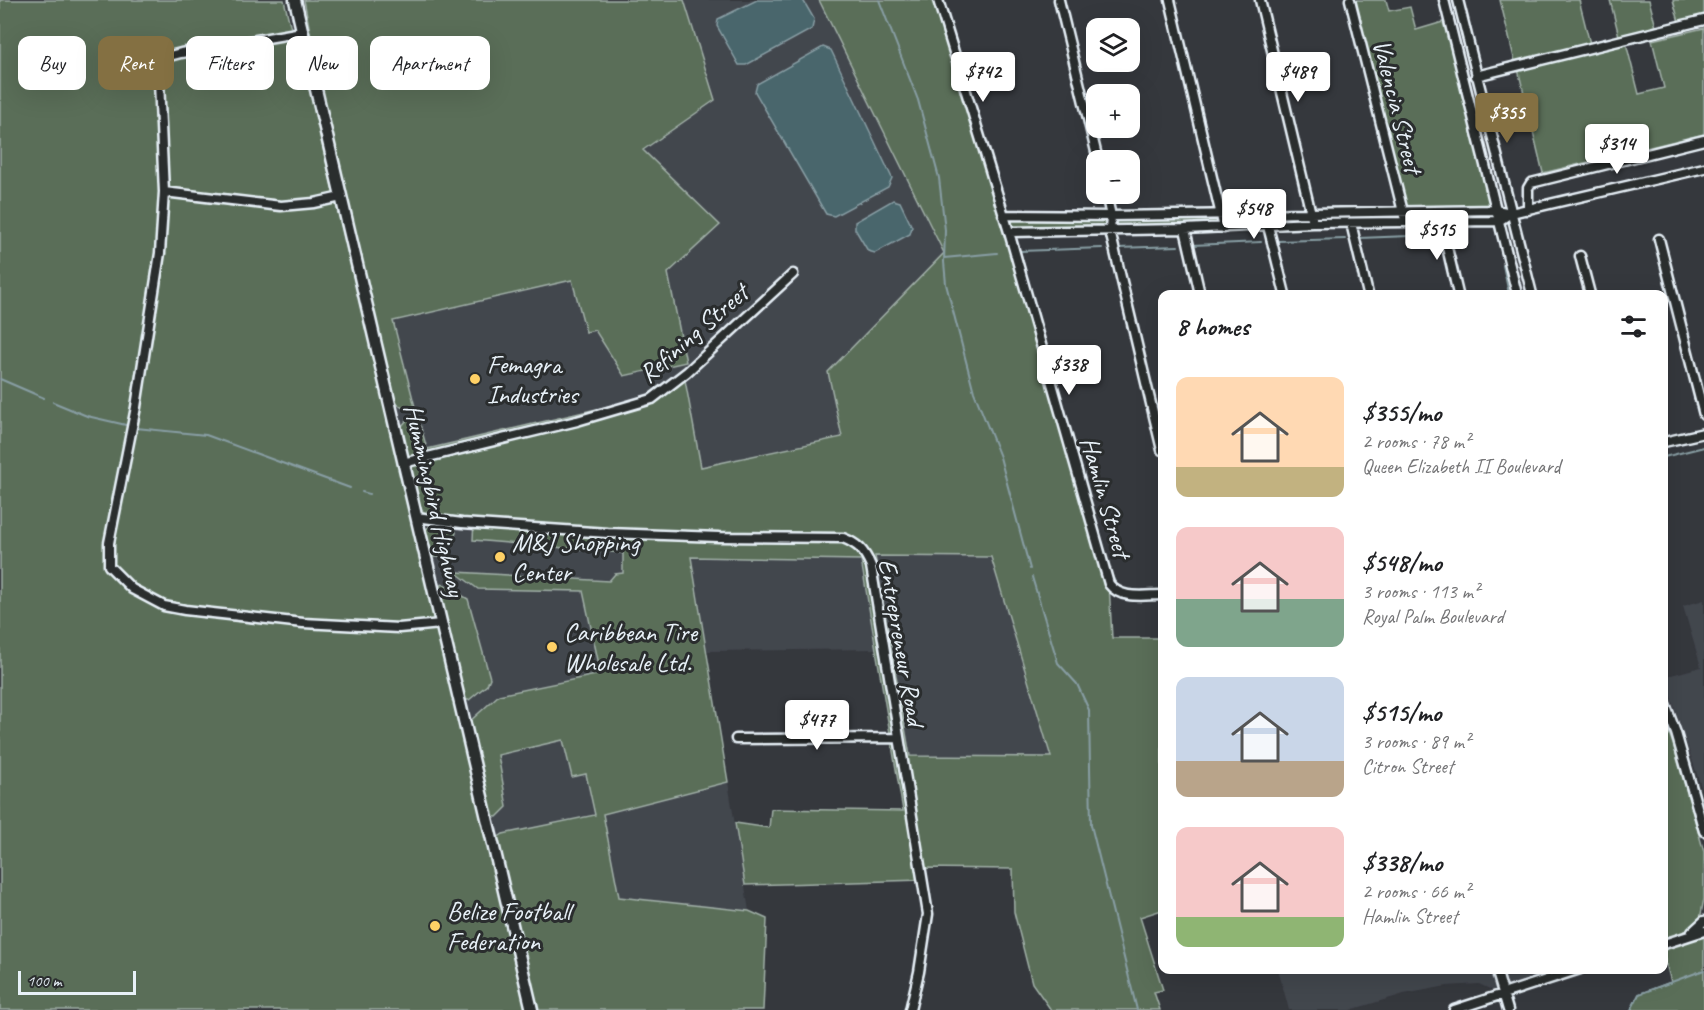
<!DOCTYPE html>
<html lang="en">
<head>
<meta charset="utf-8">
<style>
	body { margin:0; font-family:Caveat,sans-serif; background:#f2f2f2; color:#202124; height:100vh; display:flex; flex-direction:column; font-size:22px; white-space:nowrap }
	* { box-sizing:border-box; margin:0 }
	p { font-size:20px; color:#757577 }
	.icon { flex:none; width:33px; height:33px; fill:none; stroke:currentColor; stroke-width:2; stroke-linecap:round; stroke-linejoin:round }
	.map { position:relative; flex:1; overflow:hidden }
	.side { position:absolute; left:1158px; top:290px; width:510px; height:684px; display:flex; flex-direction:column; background:#fff; border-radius:12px; box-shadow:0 6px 24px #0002 }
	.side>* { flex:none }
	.hud { position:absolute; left:18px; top:36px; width:570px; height:54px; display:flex; gap:12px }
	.controls { position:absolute; left:1086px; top:18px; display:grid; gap:12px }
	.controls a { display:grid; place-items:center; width:54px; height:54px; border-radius:12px; background:#fff; box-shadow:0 6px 24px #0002; font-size:30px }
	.scale { position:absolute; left:18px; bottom:15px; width:118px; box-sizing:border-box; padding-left:6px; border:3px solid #e8f1f8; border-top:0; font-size:16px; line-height:21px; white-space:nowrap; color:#e8f1f8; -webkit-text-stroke:4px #2a2d2e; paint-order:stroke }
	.price { position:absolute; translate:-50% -51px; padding:0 14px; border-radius:6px; background:#fff; color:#222; font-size:20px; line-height:39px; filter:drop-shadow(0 2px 3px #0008) }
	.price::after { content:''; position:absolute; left:50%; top:36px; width:18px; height:14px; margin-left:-9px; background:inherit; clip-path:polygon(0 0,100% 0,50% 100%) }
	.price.current { background:#847042; color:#fff }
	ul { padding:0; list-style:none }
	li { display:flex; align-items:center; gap:18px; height:150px; padding:0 18px }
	li span { display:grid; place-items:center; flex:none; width:168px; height:120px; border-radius:12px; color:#555 }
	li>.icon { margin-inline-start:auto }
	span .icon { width:72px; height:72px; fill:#fffc; stroke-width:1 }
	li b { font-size:26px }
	h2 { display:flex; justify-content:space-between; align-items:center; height:72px; padding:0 18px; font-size:26px }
	.chip { padding:0 21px; border-radius:12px; background:#fff; box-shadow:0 6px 24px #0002; font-size:21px; line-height:54px }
	.chip.current { background:#847042; color:#fff }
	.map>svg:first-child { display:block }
	.built { fill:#43464e }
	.green { fill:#5a6e59; stroke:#a1b0a8; stroke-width:1.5; fill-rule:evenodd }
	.water { fill:#48666c; stroke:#889ea4; stroke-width:1.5 }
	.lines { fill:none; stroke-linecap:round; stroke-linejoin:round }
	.stream { stroke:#889ea4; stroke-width:2 }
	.minor-casing { stroke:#e8f1f8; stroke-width:13 }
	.major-casing { stroke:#e8f1f8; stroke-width:15 }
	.minor { stroke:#2a2d2e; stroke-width:8 }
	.major { stroke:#2a2d2e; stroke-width:10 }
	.poi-dot { fill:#ffd166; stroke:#2a2d2e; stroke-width:2 }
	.labels { text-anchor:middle; stroke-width:6; stroke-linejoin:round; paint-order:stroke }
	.street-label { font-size:26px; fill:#e8f1f8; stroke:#2a2d2e }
	.poi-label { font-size:26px; fill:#e8f1f8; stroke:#2a2d2e; text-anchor:start }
</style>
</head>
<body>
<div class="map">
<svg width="1704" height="1010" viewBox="0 0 1704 1010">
	<rect width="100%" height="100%" fill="#35383d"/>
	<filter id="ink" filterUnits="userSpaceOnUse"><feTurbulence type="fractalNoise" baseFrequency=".0167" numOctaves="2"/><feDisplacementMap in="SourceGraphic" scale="12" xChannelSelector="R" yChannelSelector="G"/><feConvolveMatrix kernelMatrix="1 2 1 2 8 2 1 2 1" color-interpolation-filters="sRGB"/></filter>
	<g filter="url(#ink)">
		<path class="built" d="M 684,0 L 819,0 L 944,253 L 828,372 L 842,437 L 701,467 L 683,370 L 643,398 L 426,449 L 407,420 L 401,427 L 394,400 L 400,407 L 415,407 L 393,321 L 572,280 L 586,332 L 595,330 L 624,376 L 686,362 L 668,273 L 720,225 L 643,150 L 715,100 Z
			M 454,527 L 472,528 L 474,540 L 623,552 L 623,574 L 610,581 L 457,572 L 478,589 L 584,591 L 601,675 L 499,695 L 469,722 L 464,700 L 470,700 L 487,685 L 490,678 L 468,599 L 438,587 L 431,557 L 444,557 L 455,533 Z
			M 875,556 L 991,557 L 1051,758 L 909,756 Z
			M 691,557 L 861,559 L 876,649 L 707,651 Z
			M 1704,600 L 1704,795 L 1664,677 L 1701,667 L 1683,606 Z
			M 563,740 L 572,777 L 586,774 L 595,815 L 503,834 L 497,838 L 491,816 L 497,817 L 507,807 L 497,755 Z
			M 728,782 L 749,911 L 619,897 L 602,814 Z
			M 1278,969 L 1576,969 L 1503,995 L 1479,984 L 1447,986 L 1404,994 L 1350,1010 L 1289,1010 Z"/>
		<path class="green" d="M 0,0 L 284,0 L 290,25 L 297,42 L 309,89 L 527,1010 L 0,1010 Z
			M 304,0 L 684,0 L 715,100 L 643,150 L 720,225 L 668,273 L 686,362 L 624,376 L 595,330 L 586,332 L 572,280 L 393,321 L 415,407 C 404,409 401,409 394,400 L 317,69 Z
			M 819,0 L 940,0 L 1003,214 L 1402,212 L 1350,0 L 1386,0 L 1389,11 L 1410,7 L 1416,30 L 1443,22 L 1499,221 L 1009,232 L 1109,584 L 1112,638 L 1162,638 L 1162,910 L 1140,917 L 1163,990 L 1154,992 L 1160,1010 L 1051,1010 L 1032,983 L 1014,912 L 1013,869 L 921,868 L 923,880 L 745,885 L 735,823 L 769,828 L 771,809 L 903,811 L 861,560 L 691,557 L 728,782 L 603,814 L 619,897 L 749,911 L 767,919 L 763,1010 L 537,1010 L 497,838 L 503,834 L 595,815 L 586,774 L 572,777 L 563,740 L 498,755 L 507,807 L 497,817 L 491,816 L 469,722 L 499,695 L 601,674 L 583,591 L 478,589 L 455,572 L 609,581 L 615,574 L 623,573 L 623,553 L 473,540 L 474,520 L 430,515 L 420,510 L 401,427 L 407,420 L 418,417 L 427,449 L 643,398 L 683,369 L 701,467 L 842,437 L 828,372 L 944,253 ZM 875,556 L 991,557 L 1051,757 L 910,756 Z
			M 1500,0 L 1579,0 L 1590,44 L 1515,62 Z
			M 1610,0 L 1649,0 L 1656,27 L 1619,36 Z
			M 1673,0 L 1704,0 L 1704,16 L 1679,22 Z
			M 1704,28 L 1704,134 L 1543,173 L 1518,69 L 1626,43 L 1639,94 L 1664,88 L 1652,40 Z
			M 437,525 L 454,527 L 456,533 L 444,557 L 431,557 L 425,530 L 430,526 Z
			M 443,584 L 468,599 L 490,678 L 487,685 L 469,700 L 464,700 L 438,587 Z
			M 1664,718 L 1673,744 L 1704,852 L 1704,899 L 1699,924 L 1704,931 L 1704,1010 L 1631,1010 L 1639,994 L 1671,982 L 1664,956 Z"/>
		<path class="water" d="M 757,0 L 803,0 L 814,19 L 812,29 L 746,65 L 739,65 L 717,26 L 718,19 Z
			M 823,47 L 831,50 L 892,178 L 888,187 L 834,216 L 826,214 L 755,92 L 757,84 Z
			M 893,200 L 900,202 L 912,227 L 910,234 L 875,253 L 868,251 L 855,229 L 855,222 Z"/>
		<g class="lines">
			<path class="stream" d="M 879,0 L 918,100 L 939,178 L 945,230 L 944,262 L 946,284 L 974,392 L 1000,457 L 1030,569
				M 1359,238 L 1435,235
				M 1278,241 L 1345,239
				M 1192,245 L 1261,242
				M 1119,252 L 1118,248 L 1178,246
				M 944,258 L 997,253
				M 1503,265 L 1509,294
				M 1136,322 L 1162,429
				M 1045,345 L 1020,251 L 1102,248
				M 0,379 L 44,398
				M 53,402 L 87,416 L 126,425
				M 136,428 L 206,435 L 350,488
				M 1076,454 L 1106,558
				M 1664,457 L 1704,447
				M 362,492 L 369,494
				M 1110,572 L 1117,586
				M 1032,577 L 1058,663 L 1077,684 L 1089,710 L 1091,825 L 1137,1010
				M 1631,1010 L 1639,994 L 1704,970"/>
			<g class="minor-casing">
				<path id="minor" d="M 938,0 L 1009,232 L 1109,584 C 1121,600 1144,595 1162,595
					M 1059,0 L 1098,160
					M 1170,0 L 1224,228
					M 1260,0 L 1312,218
					M 1350,0 L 1404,216
					M 1444,0 L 1517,294
					M 1458,0 L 1532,294
					M 302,32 L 181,53 L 158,59 L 164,192 L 160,253 L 136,407 L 109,543 L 109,566 L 132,589 L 164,606 L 185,610 L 303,623 L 399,628 L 441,624
					M 1476,76 L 1704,20
					M 164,192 L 281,206 L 314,203 L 341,197
					M 1106,194 L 1111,216 L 1110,231 L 1162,450
					M 1528,210 L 1528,188 L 1531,183 L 1704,140
					M 1003,215 L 1111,216 L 1496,210 L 1511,213 L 1704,168
					M 1441,222 L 1458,294
					M 1351,223 L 1368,294
					M 1268,226 L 1285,294
					M 1185,229 L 1200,294
					M 1009,232 L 1185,229 L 1313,223 L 1499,221 L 1511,213
					M 1659,239 L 1704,415
					M 1580,256 L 1590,294
					M 1664,442 L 1704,433
					M 403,463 L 577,421 L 652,399 L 687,372 L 793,274
					M 416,517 L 462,523 L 608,533 L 719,537 L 843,538 C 858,544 864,550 871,566 L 928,914 L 919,972 L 910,1010
					M 1664,701 L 1676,733 L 1704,831
					M 736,739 L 899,738
					M 1692,932 L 1704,921
					M 1664,944 L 1704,931
					M 1496,969 L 1508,1010
					M 1454,1010 L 1580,969"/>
			</g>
			<g class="major-casing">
				<path id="major" d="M 295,0 L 532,1010"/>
			</g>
			<use href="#minor" class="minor"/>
			<use href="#major" class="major"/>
		</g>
	</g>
	<g class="poi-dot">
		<circle cx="475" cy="379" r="6"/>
		<circle cx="500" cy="557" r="6"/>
		<circle cx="552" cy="647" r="6"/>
		<circle cx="435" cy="926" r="6"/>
	</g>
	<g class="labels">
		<g class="street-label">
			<text transform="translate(1398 106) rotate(76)" y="9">Valencia Street</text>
			<text transform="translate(693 333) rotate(-41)" y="9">Refining Street</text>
			<text transform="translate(1106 497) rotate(74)" y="9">Hamlin Street</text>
			<text transform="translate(435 500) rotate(77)" y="9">Hummingbird Highway</text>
			<text transform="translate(902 642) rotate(80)" y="9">Entrepreneur Road</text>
		</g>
		<g class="poi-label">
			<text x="487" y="373">Femagra<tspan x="487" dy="30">Industries</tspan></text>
			<text x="512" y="551">M&amp;J Shopping<tspan x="512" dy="30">Center</tspan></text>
			<text x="564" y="641">Caribbean Tire<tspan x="564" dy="30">Wholesale Ltd.</tspan></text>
			<text x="447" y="920">Belize Football<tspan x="447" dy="30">Federation</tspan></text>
		</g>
	</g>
</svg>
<div class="controls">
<a><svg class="icon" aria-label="layers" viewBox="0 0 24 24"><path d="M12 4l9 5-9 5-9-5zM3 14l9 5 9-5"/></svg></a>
<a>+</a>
<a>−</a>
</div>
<div class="scale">100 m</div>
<b class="price" style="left:983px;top:103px">$742</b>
<b class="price" style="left:1298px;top:103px">$489</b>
<b class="price current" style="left:1507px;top:144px">$355</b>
<b class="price" style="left:1617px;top:175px">$314</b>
<b class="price" style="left:1254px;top:240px">$548</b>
<b class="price" style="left:1437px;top:261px">$515</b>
<b class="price" style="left:1069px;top:396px">$338</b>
<b class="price" style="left:817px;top:751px">$477</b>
<div class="hud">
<a class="chip">Buy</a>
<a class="chip current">Rent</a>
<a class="chip">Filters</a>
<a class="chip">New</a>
<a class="chip">Apartment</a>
</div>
<section class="side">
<h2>8 homes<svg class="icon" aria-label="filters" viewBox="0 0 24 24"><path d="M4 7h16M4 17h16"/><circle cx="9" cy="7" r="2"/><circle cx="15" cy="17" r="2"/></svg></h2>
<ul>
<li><span style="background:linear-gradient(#ffd9b3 75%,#c2b280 0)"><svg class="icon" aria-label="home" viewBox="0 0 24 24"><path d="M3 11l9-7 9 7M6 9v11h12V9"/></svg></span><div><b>$355/mo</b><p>2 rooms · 78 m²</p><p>Queen Elizabeth II Boulevard</p></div></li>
<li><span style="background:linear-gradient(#f6c9c9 60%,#7fa58c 0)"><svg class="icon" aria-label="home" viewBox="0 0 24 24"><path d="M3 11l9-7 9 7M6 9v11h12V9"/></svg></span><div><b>$548/mo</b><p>3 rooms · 113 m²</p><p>Royal Palm Boulevard</p></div></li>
<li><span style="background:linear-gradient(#c9d6e8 70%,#b9a48a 0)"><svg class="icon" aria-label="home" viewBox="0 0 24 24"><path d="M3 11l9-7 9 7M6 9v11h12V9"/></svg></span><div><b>$515/mo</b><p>3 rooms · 89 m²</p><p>Citron Street</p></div></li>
<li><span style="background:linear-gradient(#f6c9c9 75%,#8fb573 0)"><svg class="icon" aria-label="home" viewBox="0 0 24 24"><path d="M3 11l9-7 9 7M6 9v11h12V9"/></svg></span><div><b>$338/mo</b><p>2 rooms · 66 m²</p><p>Hamlin Street</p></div></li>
</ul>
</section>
</div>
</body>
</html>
